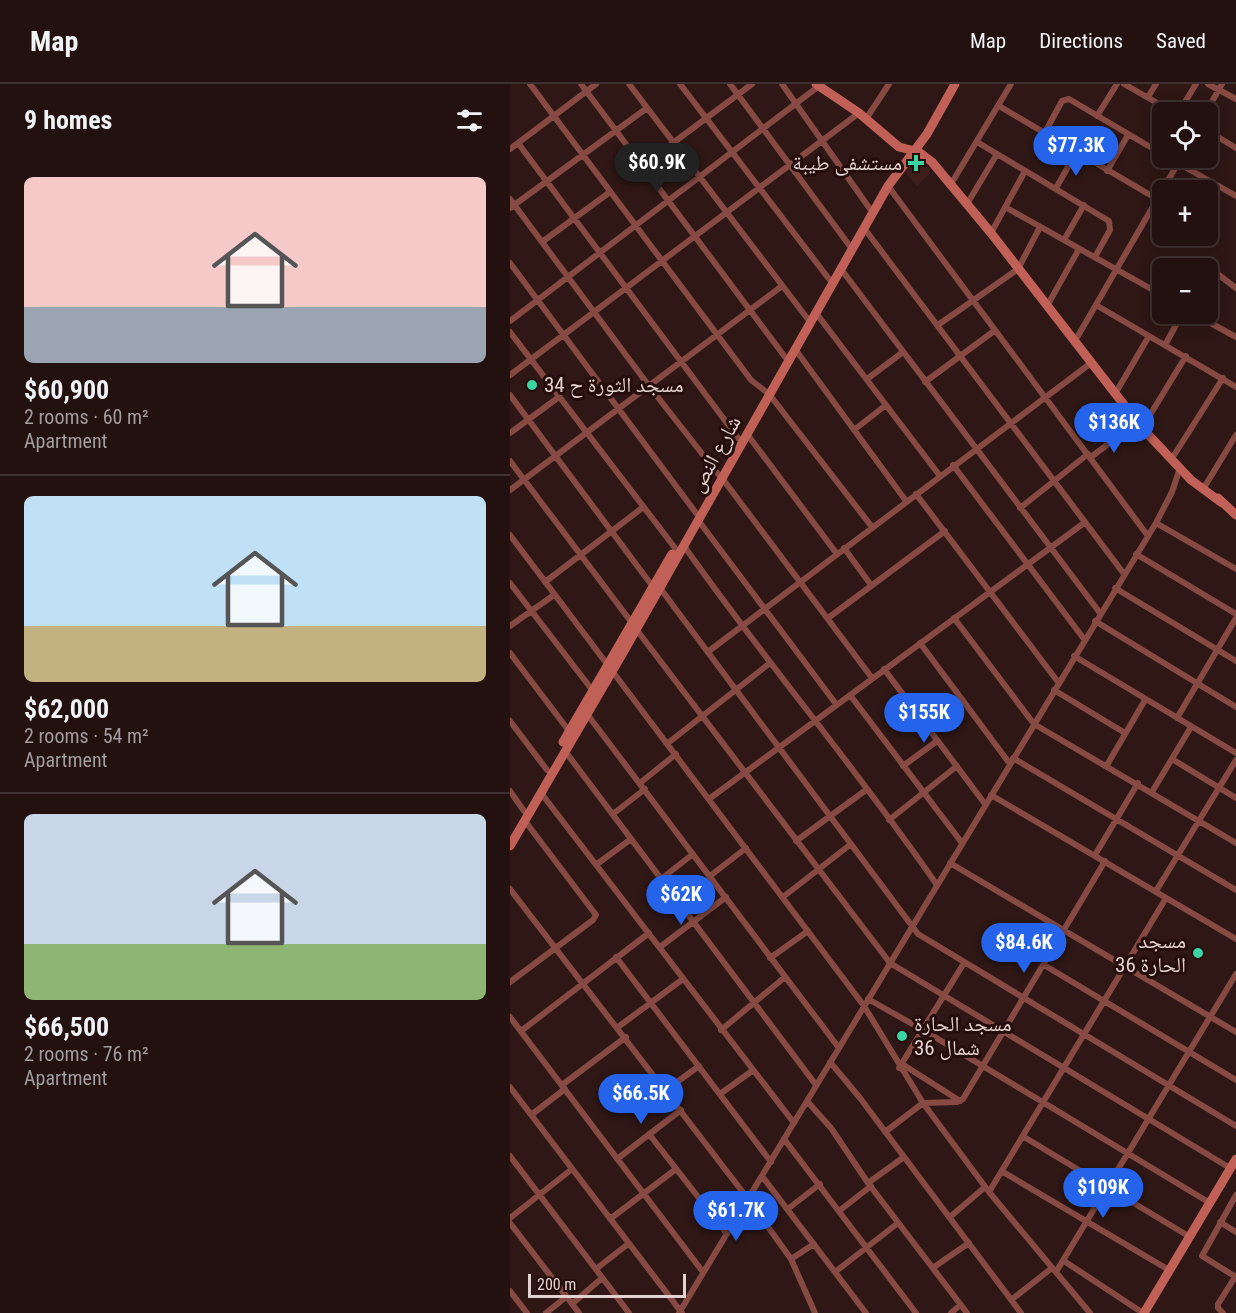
<!DOCTYPE html>
<html lang="en">
<head>
<meta charset="utf-8">
<style>
	body { margin:0; font-family:"Roboto Condensed","Noto Naskh Arabic",sans-serif; background:#2a1a18; color:#f1f3f6; height:100vh; display:flex; flex-direction:column; font-size:22px; white-space:nowrap }
	* { box-sizing:border-box; margin:0 }
	p { font-size:20px; color:#a29d9e }
	.icon { flex:none; width:33px; height:33px; fill:none; stroke:currentColor; stroke-width:2; stroke-linecap:round; stroke-linejoin:round }
	.map { position:relative; flex:1; overflow:hidden }
	.sheet { display:flex; flex-direction:column; background:#22110f; width:510px }
	.sheet>* { flex:none }
	.tools { position:absolute; left:642px; top:18px; display:grid; gap:12px }
	.tools a { display:grid; place-items:center; width:66px; height:66px; border-radius:9px; background:#22110f; box-shadow:0 3px 15px #0003,0 0 0 2px #3f312f; font-size:30px }
	.scale { position:absolute; left:18px; bottom:15px; width:158px; box-sizing:border-box; padding-left:6px; border:3px solid #e3d2cf; border-top:0; font-size:16px; line-height:21px; white-space:nowrap; color:#e3d2cf; -webkit-text-stroke:4px #240d0b; paint-order:stroke }
	.price { position:absolute; translate:-50% -51px; padding:0 14px; border-radius:21px; background:#2563eb; color:#fff; font-size:20px; line-height:39px; filter:drop-shadow(0 2px 3px #0008) }
	.price::after { content:''; position:absolute; left:50%; top:36px; width:18px; height:14px; margin-left:-9px; background:inherit; clip-path:polygon(0 0,100% 0,50% 100%) }
	.price.on { background:#222; color:#fff }
	ul { padding:0; list-style:none }
	li { display:grid; align-content:center; gap:12px; height:318px; padding:0 24px }
	li+li { border-top:2px solid #3f312f }
	li span { display:grid; place-items:center; height:186px; border-radius:9px; color:#555 }
	li>.icon { margin-inline-start:auto }
	span .icon { width:108px; height:108px; fill:#fffc; stroke-width:1 }
	li b { font-size:26px }
	h2 { display:flex; justify-content:space-between; align-items:center; height:72px; padding:0 24px; font-size:26px }
	header { display:flex; align-items:center; gap:36px; box-sizing:border-box; height:84px; padding:0 30px; background:#22110f; border-bottom:2px solid #3f312f }
	header strong { font-size:28px }
	nav { display:flex; gap:33px; margin-inline-start:auto; font-size:21px }
	main { display:flex; flex:1; min-height:0 }
	.map>svg:first-child { display:block }
	.built { fill:#3c1f1b }
	.lines { fill:none; stroke-linecap:round; stroke-linejoin:round }
	.street { stroke:#864a43; stroke-width:6 }
	.secondary { stroke:#c16057; stroke-width:9 }
	.poi-dot { fill:#3dd4a3; stroke:#240d0b; stroke-width:2 }
	.labels { text-anchor:middle; stroke-width:6; stroke-linejoin:round; paint-order:stroke }
	.poi-label { font-size:21px; fill:#e3d2cf; stroke:#240d0b; text-anchor:end }
	.street-label { font-size:21px; fill:#e3d2cf; stroke:#240d0b }
</style>
</head>
<body>
<header>
<strong>Map</strong>
<nav><a>Map</a><a>Directions</a><a>Saved</a></nav>
</header>
<main>
<section class="sheet">
<h2>9 homes<svg class="icon" aria-label="filters" viewBox="0 0 24 24"><path d="M4 7h16M4 17h16"/><circle cx="9" cy="7" r="2"/><circle cx="15" cy="17" r="2"/></svg></h2>
<ul>
<li><span style="background:linear-gradient(#f6c9c9 70%,#9aa5b1 0)"><svg class="icon" aria-label="home" viewBox="0 0 24 24"><path d="M3 11l9-7 9 7M6 9v11h12V9"/></svg></span><div><b>$60,900</b><p>2 rooms · 60 m²</p><p>Apartment</p></div></li>
<li><span style="background:linear-gradient(#bfe0f5 70%,#c2b280 0)"><svg class="icon" aria-label="home" viewBox="0 0 24 24"><path d="M3 11l9-7 9 7M6 9v11h12V9"/></svg></span><div><b>$62,000</b><p>2 rooms · 54 m²</p><p>Apartment</p></div></li>
<li><span style="background:linear-gradient(#c9d6e8 70%,#8fb573 0)"><svg class="icon" aria-label="home" viewBox="0 0 24 24"><path d="M3 11l9-7 9 7M6 9v11h12V9"/></svg></span><div><b>$66,500</b><p>2 rooms · 76 m²</p><p>Apartment</p></div></li>
</ul>
</section>
<div class="map">
<svg width="726" height="1229" viewBox="0 0 726 1229">
	<rect width="100%" height="100%" fill="#2e1714"/>
	<path class="built" d="M 406,71 L 421,88 L 407,102 L 394,87 Z"/>
	<g class="lines">
		<path class="street" d="M 20,0 L 241,296 L 255,307
			M 71,0 L 275,273
			M 119,0 L 297,234
			M 170,0 L 319,195
			M 220,0 L 339,161
			M 272,0 L 360,125
			M 614,0 L 663,28
			M 698,0 L 726,15
			M 638,13 L 646,0
			M 489,22 L 647,115
			M 669,28 L 686,0
			M 696,28 L 712,0
			M 587,32 L 607,0
			M 356,35 L 379,0
			M 698,47 L 726,64
			M 534,50 L 552,17 L 559,15 L 652,70
			M 467,58 L 599,137 L 600,146 L 585,173
			M 8,59 L 228,354
			M 0,65 L 86,0
			M 659,74 L 726,112
			M 132,82 L 242,0
			M 597,87 L 618,51
			M 441,100 L 501,0
			M 378,102 L 638,452
			M 546,104 L 566,69
			M 0,115 L 139,302 L 208,390
			M 457,120 L 487,70
			M 495,123 L 652,211
			M 0,124 L 137,24
			M 354,144 L 614,490
			M 481,149 L 515,87
			M 554,156 L 574,121
			M 32,158 L 100,108
			M 0,179 L 186,429
			M 331,185 L 590,529
			M 698,198 L 705,188 L 726,204
			M 586,221 L 726,303
			M 537,222 L 569,165
			M 306,229 L 430,392
			M 684,230 L 726,253
			M 0,237 L 309,2
			M 428,241 L 508,185 L 530,143
			M 0,248 L 165,464
			M 565,257 L 671,74
			M 655,261 L 672,230
			M 285,265 L 396,417
			M 0,291 L 349,29
			M 357,295 L 393,268
			M 415,298 L 484,247
			M 259,310 L 362,443
			M 605,310 L 639,252
			M 0,311 L 143,503
			M 632,344 L 676,272
			M 344,346 L 376,321
			M 0,349 L 49,313
			M 237,350 L 327,470
			M 581,373 L 614,348
			M 661,376 L 713,294
			M 0,377 L 122,539
			M 443,381 L 574,555
			M 212,394 L 362,594
			M 695,402 L 726,351
			M 0,406 L 272,202
			M 406,410 L 548,598
			M 510,424 L 578,370
			M 188,436 L 326,620
			M 646,439 L 726,485
			M 0,451 L 354,922 L 413,1019 L 479,1108 L 580,1229
			M 174,462 C 255,577 347,685 427,801
			M 334,464 L 361,501
			M 626,470 L 726,530
			M 35,498 L 132,424
			M 0,499 L 83,607
			M 150,504 L 408,850 L 726,1042
			M 605,504 L 726,577
			M 318,534 L 435,447
			M 444,534 L 524,640 L 726,759
			M 585,537 L 726,623
			M 0,542 L 44,511
			M 126,545 L 380,879 L 720,1084
			M 410,559 L 500,680
			M 199,567 L 581,279
			M 0,569 L 59,647
			M 564,572 L 726,669
			M 374,585 L 475,720
			M 544,606 L 615,649
			M 340,611 L 452,759
			M 77,630 L 329,964
			M 667,634 L 726,534
			M 0,637 L 37,686
			M 158,659 L 260,579
			M 55,667 L 306,1001
			M 503,674 L 726,806
			M 662,675 L 726,714
			M 597,681 L 635,616
			M 393,682 L 427,657
			M 130,699 L 166,670
			M 0,707 L 14,727
			M 642,708 L 681,643
			M 31,709 L 284,1039
			M 481,711 L 726,855
			M 199,715 L 574,439
			M 103,730 L 135,705
			M 379,736 L 447,682
			M 286,757 L 356,706
			M 585,771 L 628,699
			M 440,779 L 726,948
			M 87,780 L 121,755
			M 200,792 L 236,764
			M 151,795 L 183,770
			M 0,805 L 238,1115 L 281,1175 L 305,1229
			M 646,807 L 726,676
			M 273,813 L 341,760
			M 150,863 L 216,813
			M 106,873 L 261,1078
			M 260,874 L 298,847
			M 534,881 L 726,996
			M 0,898 L 83,836 L 86,831 L 15,737
			M 358,915 L 413,946 L 700,1119
			M 0,933 L 193,1188
			M 108,943 L 173,895
			M 211,946 L 275,893
			M 11,947 L 139,849
			M 320,978 L 350,1014 L 511,1229
			M 392,980 L 450,1017
			M 389,984 L 454,879
			M 52,1001 L 116,953
			M 0,1003 L 172,1229
			M 156,1006 L 189,982
			M 210,1010 L 242,987
			M 297,1017 L 321,1044 L 358,1099 L 457,1229
			M 21,1031 L 55,1005
			M 375,1048 L 413,1019 L 447,1018 L 453,1015 L 595,777
			M 139,1050 L 217,1150
			M 514,1053 L 680,1153
			M 274,1055 L 406,1229
			M 0,1072 L 119,1229
			M 107,1075 L 171,1026
			M 493,1088 L 659,1186
			M 252,1092 L 356,1229
			M 358,1099 L 394,1073
			M 479,1108 L 656,814
			M 726,1111 L 692,1172 L 726,1193
			M 279,1124 L 310,1100
			M 329,1127 L 361,1102
			M 440,1133 L 475,1103
			M 0,1134 L 62,1085
			M 100,1135 L 166,1085
			M 710,1138 L 726,1148
			M 0,1139 L 69,1229
			M 281,1175 L 304,1160
			M 554,1177 L 633,1229
			M 424,1183 L 459,1159
			M 86,1185 L 118,1160
			M 325,1188 L 388,1139
			M 546,1188 L 726,890
			M 0,1207 L 17,1229
			M 501,1216 L 542,1184
			M 62,1220 L 92,1194
			M 36,1229 L 56,1213
			M 169,1229 L 646,439 L 662,408 L 670,384
			M 441,1229 L 450,1221
			M 713,1229 L 708,1224 L 708,1220 L 725,1193"/>
		<path class="secondary" d="M 306,0 L 349,29 L 389,63 L 409,68 L 422,78 L 481,149 L 632,344 L 681,396 L 712,419
			M 708,414 L 726,431
			M 53,658 L 162,470
			M 0,762 L 114,567 L 378,102 L 417,50 L 445,0
			M 634,1229 L 726,1075"/>
	</g>
	<g class="poi-dot">
		<path d="M403 70h6v6h6v6h-6v6h-6v-6h-6v-6h6z"/>
		<circle cx="22" cy="301" r="6"/>
		<circle cx="688" cy="869" r="6"/>
		<circle cx="392" cy="952" r="6"/>
	</g>
	<g class="labels">
		<g class="poi-label">
			<text x="392" y="86">مستشفى طيبة</text>
			<text x="34" y="308" text-anchor="start">مسجد الثورة ح 34</text>
			<text x="676" y="864">مسجد<tspan x="676" dy="24">الحارة 36</tspan></text>
			<text x="404" y="947" text-anchor="start">مسجد الحارة<tspan x="404" dy="24">36 شمال</tspan></text>
		</g>
		<g class="street-label">
			<text transform="translate(205 370) rotate(-61)" y="7">شارع النص</text>
		</g>
	</g>
</svg>
<div class="tools">
<a><svg class="icon" aria-label="locate" viewBox="0 0 24 24"><circle cx="12" cy="12" r="6"/><path d="M12 2v4M12 18v4M2 12h4M18 12h4"/></svg></a>
<a>+</a>
<a>−</a>
</div>
<div class="scale">200 m</div>
<b class="price" style="left:566px;top:93px">$77.3K</b>
<b class="price on" style="left:147px;top:110px">$60.9K</b>
<b class="price" style="left:604px;top:370px">$136K</b>
<b class="price" style="left:414px;top:660px">$155K</b>
<b class="price" style="left:171px;top:842px">$62K</b>
<b class="price" style="left:514px;top:890px">$84.6K</b>
<b class="price" style="left:131px;top:1041px">$66.5K</b>
<b class="price" style="left:593px;top:1135px">$109K</b>
<b class="price" style="left:226px;top:1158px">$61.7K</b>
</div>
</main>
</body>
</html>
